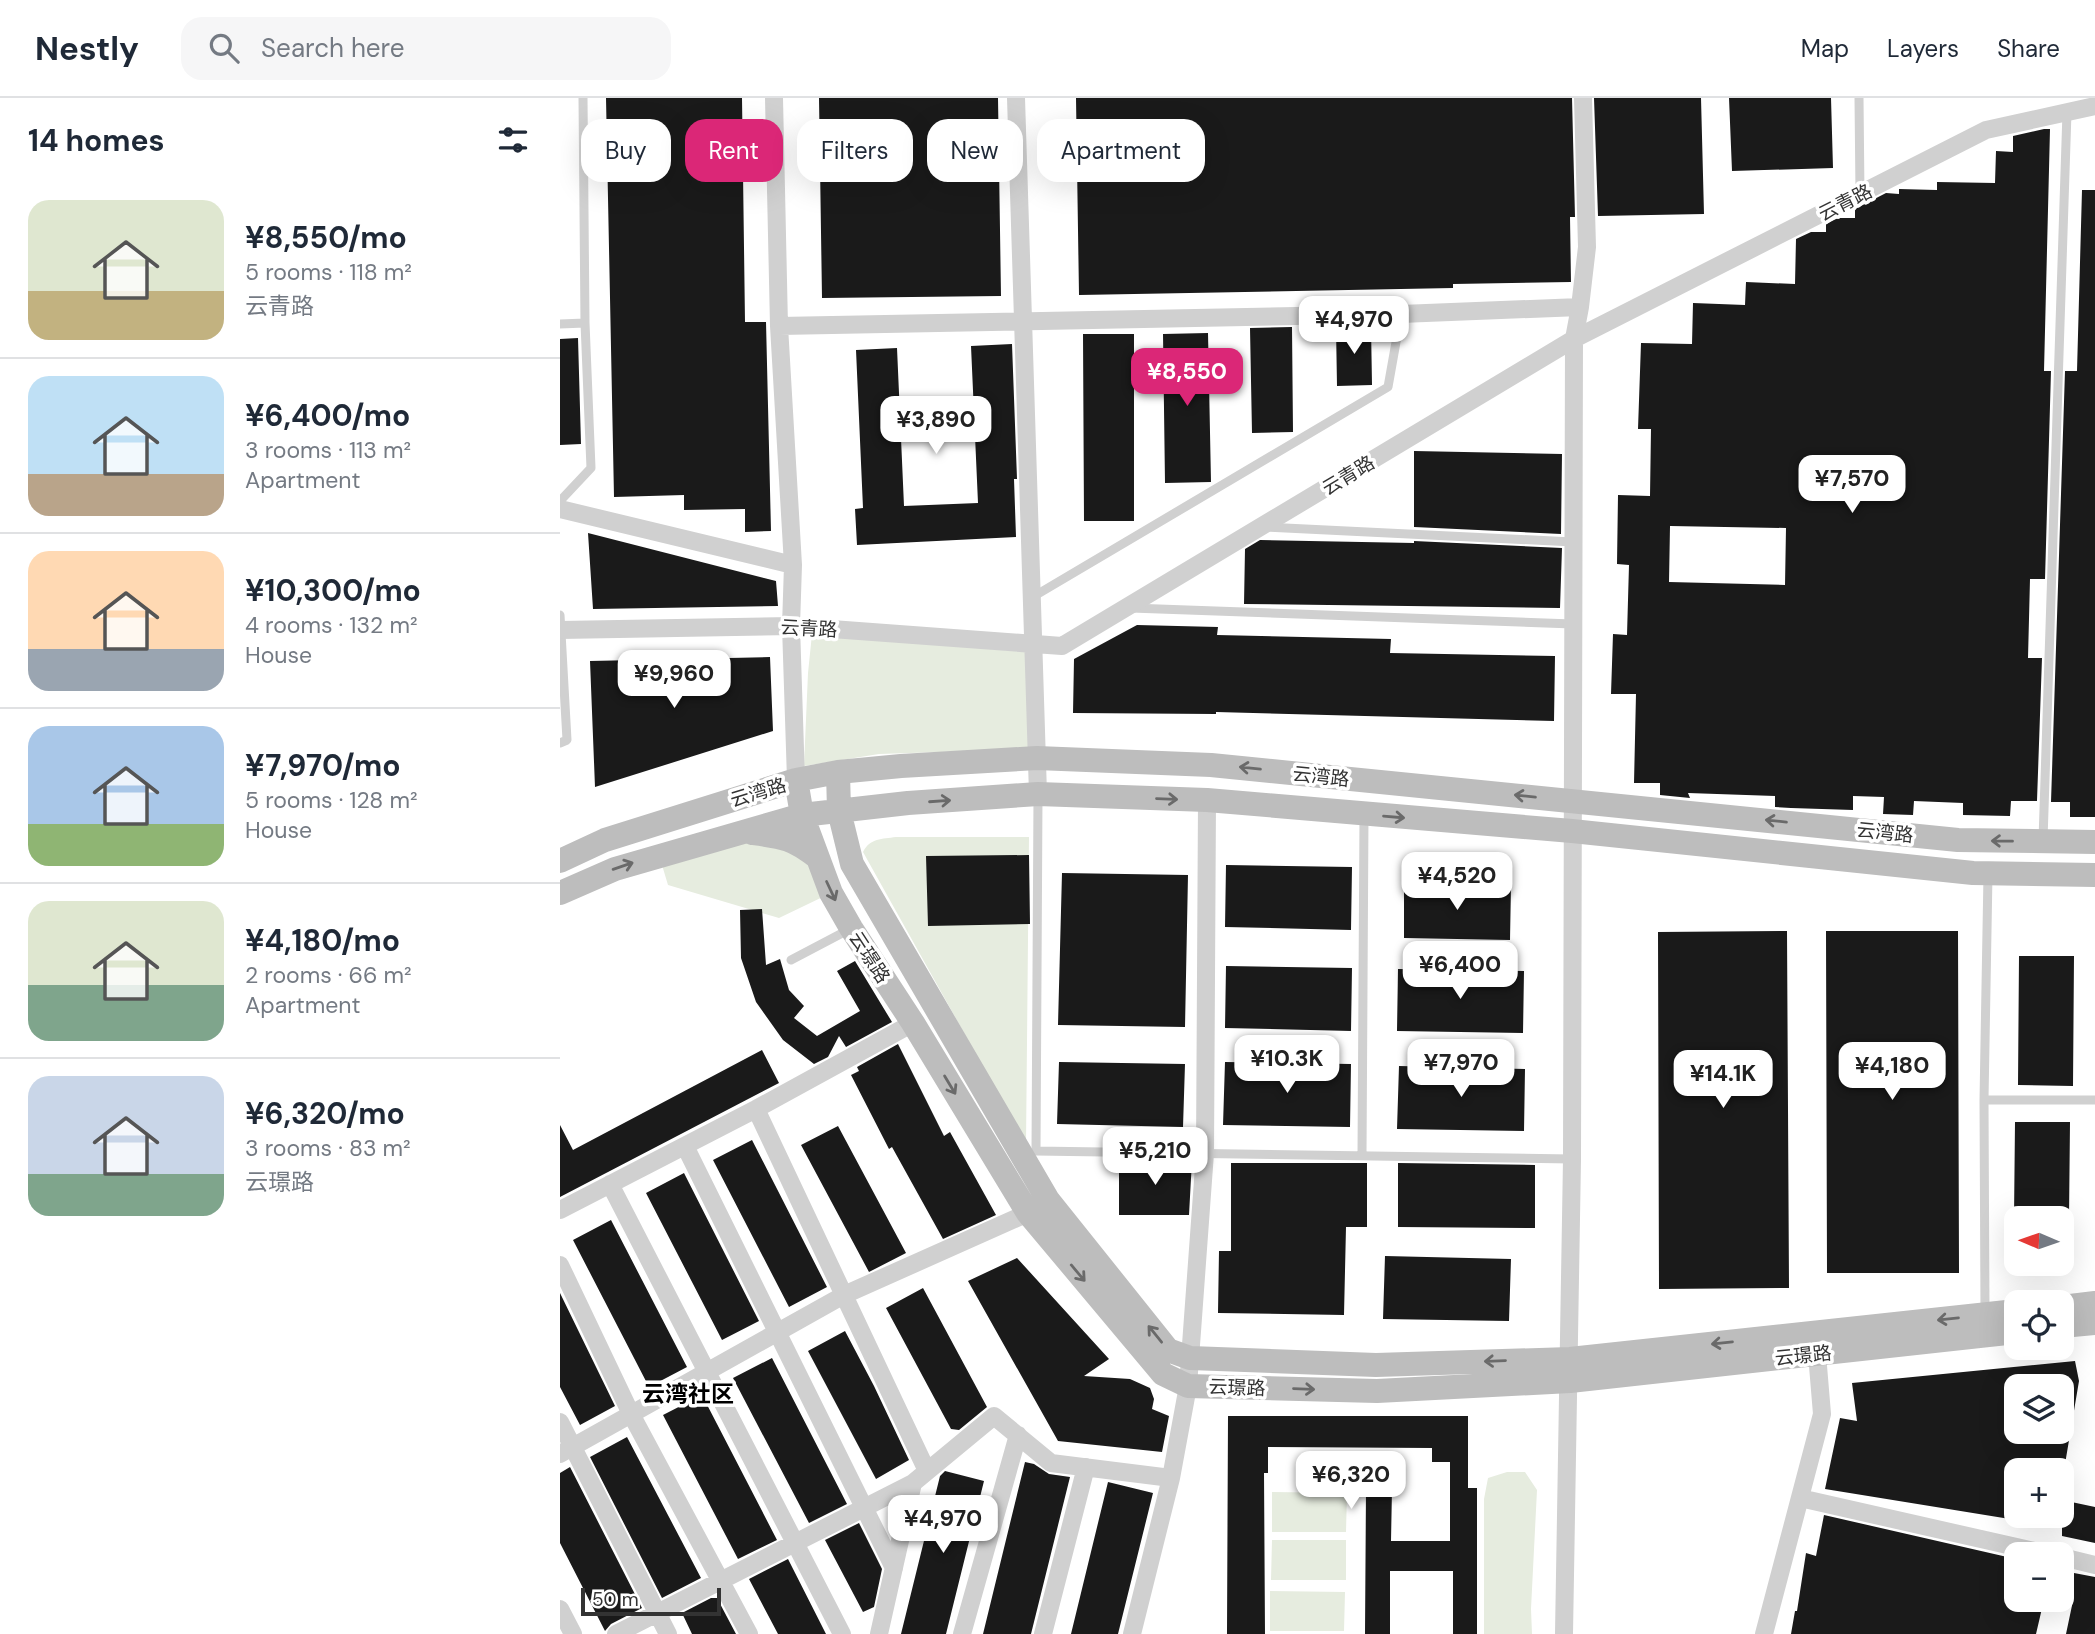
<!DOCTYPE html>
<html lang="en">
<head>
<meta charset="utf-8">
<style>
	body { margin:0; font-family:"DM Sans","Noto Sans SC",sans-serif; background:#f6f6f7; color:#1f2937; height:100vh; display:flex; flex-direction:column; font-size:26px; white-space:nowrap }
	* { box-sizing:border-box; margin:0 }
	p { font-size:23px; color:#747a83 }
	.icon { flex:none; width:38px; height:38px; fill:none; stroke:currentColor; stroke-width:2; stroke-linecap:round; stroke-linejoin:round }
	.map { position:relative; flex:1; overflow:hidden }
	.side { display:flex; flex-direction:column; background:#fff; width:560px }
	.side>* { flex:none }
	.hud { position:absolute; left:21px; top:21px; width:665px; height:63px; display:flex; gap:14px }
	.needle { width:46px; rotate:272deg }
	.controls { position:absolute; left:1444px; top:1108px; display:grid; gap:14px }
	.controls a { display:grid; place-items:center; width:70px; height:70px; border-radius:14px; background:#fff; box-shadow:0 7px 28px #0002; font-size:35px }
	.scale { position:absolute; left:21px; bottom:18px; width:140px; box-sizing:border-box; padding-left:7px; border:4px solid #333; border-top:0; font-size:19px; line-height:24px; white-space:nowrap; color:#333; -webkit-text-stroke:5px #fff; paint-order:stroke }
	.price { position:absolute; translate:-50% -60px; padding:0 16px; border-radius:14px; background:#fff; color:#222; font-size:23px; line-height:46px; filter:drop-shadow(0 2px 4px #0008) }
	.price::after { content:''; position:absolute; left:50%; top:42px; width:21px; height:16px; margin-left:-10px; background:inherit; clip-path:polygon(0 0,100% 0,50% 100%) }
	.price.selected { background:#db2777; color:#fff }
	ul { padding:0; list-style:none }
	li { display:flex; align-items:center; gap:21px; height:175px; padding:0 28px }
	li+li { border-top:2px solid #e0e1e3 }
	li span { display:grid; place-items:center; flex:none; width:196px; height:140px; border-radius:21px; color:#555 }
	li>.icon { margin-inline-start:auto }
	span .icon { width:84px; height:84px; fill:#fffc; stroke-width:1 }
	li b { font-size:30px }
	h2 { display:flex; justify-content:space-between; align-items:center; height:84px; padding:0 28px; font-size:30px }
	.tag { padding:0 24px; border-radius:21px; background:#fff; box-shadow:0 7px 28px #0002; font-size:24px; line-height:63px }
	.tag.selected { background:#db2777; color:#fff }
	header { display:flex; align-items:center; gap:42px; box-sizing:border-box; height:98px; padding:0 35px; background:#fff; border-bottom:2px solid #e0e1e3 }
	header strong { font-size:33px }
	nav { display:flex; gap:38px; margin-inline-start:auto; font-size:24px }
	.search { width:490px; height:63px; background:#f6f6f7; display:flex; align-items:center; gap:18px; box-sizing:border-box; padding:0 24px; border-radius:21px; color:#747a83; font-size:26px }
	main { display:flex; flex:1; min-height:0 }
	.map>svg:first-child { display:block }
	.green { fill:#e6ecdf }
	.building { fill:#1a1a1a; fill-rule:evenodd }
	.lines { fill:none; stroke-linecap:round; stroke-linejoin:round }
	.lane { stroke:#d0d0d0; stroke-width:9 }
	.street { stroke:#d0d0d0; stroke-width:18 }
	.secondary { stroke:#bdbdbd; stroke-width:24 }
	.oneway { stroke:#6a6a6a }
	.labels { text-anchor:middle; stroke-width:7; stroke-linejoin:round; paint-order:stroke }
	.street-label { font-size:19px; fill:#333; stroke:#fff }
	.quarter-label { font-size:23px; font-weight:bold; fill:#000; stroke:#fff }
</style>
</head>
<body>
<header>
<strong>Nestly</strong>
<div class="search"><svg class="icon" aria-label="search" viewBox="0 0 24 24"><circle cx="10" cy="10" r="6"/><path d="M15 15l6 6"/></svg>Search here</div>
<nav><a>Map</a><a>Layers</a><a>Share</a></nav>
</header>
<main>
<section class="side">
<h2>14 homes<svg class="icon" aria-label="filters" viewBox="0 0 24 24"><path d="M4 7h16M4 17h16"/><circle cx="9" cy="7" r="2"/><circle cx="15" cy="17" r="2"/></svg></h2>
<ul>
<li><span style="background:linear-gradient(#dfe7d0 65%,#c2b280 0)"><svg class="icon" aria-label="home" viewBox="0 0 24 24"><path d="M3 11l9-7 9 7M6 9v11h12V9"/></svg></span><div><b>¥8,550/mo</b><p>5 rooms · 118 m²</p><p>云青路</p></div></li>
<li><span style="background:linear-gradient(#bfe0f5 70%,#b9a48a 0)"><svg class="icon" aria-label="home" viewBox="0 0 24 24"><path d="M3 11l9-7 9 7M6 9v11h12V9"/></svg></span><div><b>¥6,400/mo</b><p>3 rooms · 113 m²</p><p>Apartment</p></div></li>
<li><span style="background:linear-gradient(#ffd9b3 70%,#9aa5b1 0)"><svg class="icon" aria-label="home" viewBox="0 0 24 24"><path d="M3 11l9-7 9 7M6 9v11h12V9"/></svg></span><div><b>¥10,300/mo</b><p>4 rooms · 132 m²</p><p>House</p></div></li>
<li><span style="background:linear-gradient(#a9c7e8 70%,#8fb573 0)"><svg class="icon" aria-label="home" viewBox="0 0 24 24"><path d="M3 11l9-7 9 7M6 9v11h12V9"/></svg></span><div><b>¥7,970/mo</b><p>5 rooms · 128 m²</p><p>House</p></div></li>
<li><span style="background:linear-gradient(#dfe7d0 60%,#7fa58c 0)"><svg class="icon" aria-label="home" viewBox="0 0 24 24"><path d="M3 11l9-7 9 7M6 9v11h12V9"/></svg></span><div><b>¥4,180/mo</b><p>2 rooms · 66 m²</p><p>Apartment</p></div></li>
<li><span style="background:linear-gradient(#c9d6e8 70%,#7fa58c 0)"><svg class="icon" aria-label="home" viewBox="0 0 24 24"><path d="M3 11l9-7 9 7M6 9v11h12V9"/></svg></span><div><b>¥6,320/mo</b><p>3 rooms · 83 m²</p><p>云璟路</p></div></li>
</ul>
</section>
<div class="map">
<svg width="1535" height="1536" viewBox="0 0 1535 1536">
	<rect width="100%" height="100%" fill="#fff"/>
	<path class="green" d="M 252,536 L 467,554 L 470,651 L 319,656 L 244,668 L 248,575 Z
		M 242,717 L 271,795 L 219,820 L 108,787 L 99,757 Z
		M 336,739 L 469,739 L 466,1046 L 303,754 C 310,740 322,741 336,739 Z
		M 947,1374 L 965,1374 L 977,1392 L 971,1511 L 972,1536 L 924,1536 L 924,1401 L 928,1380 Z
		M 712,1394 L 787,1395 L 786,1434 L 712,1434 Z
		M 712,1442 L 786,1442 L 786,1482 L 711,1482 Z
		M 710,1493 L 785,1494 L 784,1533 L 710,1533 Z"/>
	<path class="building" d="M 46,0 L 182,0 L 185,224 L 206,224 L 211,433 L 185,434 L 185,411 L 124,412 L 124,397 L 54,399 Z
		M 259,0 L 438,0 L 441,198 L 262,200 Z
		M 516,0 L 1012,0 L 1015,119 L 1010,119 L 1011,184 L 893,186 L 893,190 L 519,197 Z
		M 1034,0 L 1141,0 L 1144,116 L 1038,118 Z
		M 1169,0 L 1271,0 L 1273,70 L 1172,73 Z
		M 1484,31 L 1490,31 L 1484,273 L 1491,273 L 1485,481 L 1470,481 L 1468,560 L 1482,560 L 1477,703 L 1451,703 L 1450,718 L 1403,717 L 1403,705 L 1354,703 L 1353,717 L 1323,716 L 1324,699 L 1293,698 L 1293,712 L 1231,710 L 1215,709 L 1215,698 L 1128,695 L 1130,700 L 1100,697 L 1100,685 L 1074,685 L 1076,596 L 1051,596 L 1053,536 L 1067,537 L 1069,467 L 1057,466 L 1058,397 L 1090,398 L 1091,331 L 1078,331 L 1081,245 L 1132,246 L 1133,205 L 1185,207 L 1186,184 L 1235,186 L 1236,141 L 1251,134 L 1266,134 L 1266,126 L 1278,120 L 1295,120 L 1295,111 L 1326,95 L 1339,96 L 1339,91 L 1377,92 L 1377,84 L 1435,85 L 1436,53 L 1453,54 L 1453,38 ZM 1110,428 L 1226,430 L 1225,487 L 1109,484 Z
		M 1522,92 L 1535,92 L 1535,719 L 1510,719 L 1510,704 L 1491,704 L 1505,273 L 1517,273 Z
		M 811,228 L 812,287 L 777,288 L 776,229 Z
		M 732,229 L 733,334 L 692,335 L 690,230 Z
		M 648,235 L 651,384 L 605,385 L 603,236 Z
		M 523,236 L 574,236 L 574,423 L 524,423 Z
		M 18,240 L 21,346 L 0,347 L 0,241 Z
		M 452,246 L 457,381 L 454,381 L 456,439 L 297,447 L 295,411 L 303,410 L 296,252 L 337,250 L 344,408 L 418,405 L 411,248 Z
		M 854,353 L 1002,356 L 1001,436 L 854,429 Z
		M 28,435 L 216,483 L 218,508 L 33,511 Z
		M 700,442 L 854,445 L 854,443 L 1002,450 L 1000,510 L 684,506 L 685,451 Z
		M 577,527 L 658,529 L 657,537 L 831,541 L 830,555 L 995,558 L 994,623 L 656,614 L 656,616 L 513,615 L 514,561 Z
		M 210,559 L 213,633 L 35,689 L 30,563 Z
		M 469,757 L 470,826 L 368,828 L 366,758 Z
		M 666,767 L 792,769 L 791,832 L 665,829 Z
		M 502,775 L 628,777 L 625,929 L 498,927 Z
		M 844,786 L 951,787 L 950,842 L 844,840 Z
		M 202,811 L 206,867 L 220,861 L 229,892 L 244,908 L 234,920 L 257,938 L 300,913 L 277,873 L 295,863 L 332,924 L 286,949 L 279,938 L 268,959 L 254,966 L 223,942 L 196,904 L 181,860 L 180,812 Z
		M 1227,833 L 1229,1190 L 1099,1191 L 1098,834 Z
		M 1266,833 L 1398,833 L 1399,1175 L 1267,1175 Z
		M 1459,858 L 1514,858 L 1513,988 L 1458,987 Z
		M 666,868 L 792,870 L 791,933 L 665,930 Z
		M 838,871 L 964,873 L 963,935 L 837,933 Z
		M 338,946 L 384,1038 L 390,1034 L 436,1117 L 383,1141 L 332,1049 L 329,1051 L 291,977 L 299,973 L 297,969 Z
		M 202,952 L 219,985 L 0,1099 L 0,1027 L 13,1052 Z
		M 499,964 L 625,966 L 623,1029 L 497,1026 Z
		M 665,964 L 791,966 L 790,1029 L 663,1027 Z
		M 839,968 L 965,971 L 964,1033 L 837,1031 Z
		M 1455,1024 L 1510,1024 L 1509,1120 L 1454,1120 Z
		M 278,1028 L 346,1155 L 309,1174 L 241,1047 Z
		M 192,1042 L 267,1189 L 229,1209 L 153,1062 Z
		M 559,1062 L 632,1062 L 629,1117 L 559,1117 Z
		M 671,1065 L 807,1065 L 807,1129 L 786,1129 L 784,1217 L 658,1215 L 659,1153 L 671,1153 Z
		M 838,1065 L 975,1067 L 975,1130 L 838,1129 Z
		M 124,1075 L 199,1223 L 162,1242 L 86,1095 Z
		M 51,1122 L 127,1269 L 89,1289 L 13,1142 Z
		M 825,1158 L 951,1161 L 949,1223 L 823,1221 Z
		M 457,1160 L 549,1261 L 524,1278 L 570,1281 L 590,1290 L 594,1301 L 592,1311 L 609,1318 L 602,1354 L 498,1343 L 408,1183 Z
		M 363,1190 L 427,1309 L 399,1332 L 391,1331 L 326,1210 Z
		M 0,1195 L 55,1308 L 20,1327 L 0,1289 Z
		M 285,1233 L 314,1288 L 349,1362 L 316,1381 L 248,1253 Z
		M 212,1260 L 287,1406 L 249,1425 L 173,1280 Z
		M 1515,1263 L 1519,1283 L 1504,1372 L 1456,1372 L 1456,1422 L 1265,1391 L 1280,1320 L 1297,1323 L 1292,1285 ZM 1456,1288 L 1502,1288 L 1502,1334 L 1456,1334 Z
		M 142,1297 L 217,1442 L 178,1461 L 103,1317 Z
		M 668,1318 L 908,1318 L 908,1390 L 917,1390 L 917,1536 L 893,1536 L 893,1473 L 830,1473 L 830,1536 L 805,1536 L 806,1391 L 832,1391 L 831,1443 L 890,1443 L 890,1364 L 872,1364 L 872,1350 L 708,1349 L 708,1375 L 704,1375 L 705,1536 L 667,1536 Z
		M 67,1339 L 141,1480 L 102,1500 L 30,1359 Z
		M 465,1364 L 474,1366 L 489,1376 L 510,1379 L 471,1536 L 423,1536 Z
		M 10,1369 L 82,1510 L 51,1526 L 45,1533 L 0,1445 L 0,1375 Z
		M 385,1373 L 424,1383 L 386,1536 L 341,1536 L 380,1378 Z
		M 548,1384 L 593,1395 L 558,1536 L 511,1536 Z
		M 1502,1402 L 1535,1409 L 1535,1445 L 1502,1438 Z
		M 1264,1417 L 1456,1461 L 1456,1502 L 1483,1506 L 1476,1536 L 1231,1536 L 1235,1513 L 1237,1513 L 1246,1455 L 1256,1458 Z
		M 299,1425 L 322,1471 L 314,1509 L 303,1514 L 265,1442 Z
		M 228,1461 L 266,1536 L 218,1536 L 189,1481 Z
		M 1514,1475 L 1535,1479 L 1535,1536 L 1506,1536 L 1514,1498 L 1510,1498 Z
		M 151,1500 L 157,1500 L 176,1536 L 132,1536 L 122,1515 Z"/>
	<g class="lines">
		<path class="lane" d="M 1299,0 L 1300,96
			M 0,226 L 25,225
			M 0,403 L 31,370 L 25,225 L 23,0
			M 707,429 L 1013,444
			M 471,500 L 828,289 L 841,216
			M 571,510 L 1013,526
			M 0,517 L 7,642 L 0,645
			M 478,698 L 476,1053 L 1012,1061
			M 1483,742 L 1507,14
			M 1428,776 L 1424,1002 L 1535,1002
			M 231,862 L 290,831
			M 1424,1002 L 1425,1214
			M 802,1058 L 804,717"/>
		<path class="street" d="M 214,0 L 219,228
			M 456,0 L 478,696
			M 1020,209 L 1027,149 L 1023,0
			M 0,411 L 233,467 L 231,528 L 236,682
			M 233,467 L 219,228 L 841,216 L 1020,209 L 1014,241 L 1012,1061 L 1004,1536
			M 0,532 L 231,528 L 502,548 L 1014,241 L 1426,32 L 1535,8
			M 196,1011 L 367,1373
			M 125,1048 L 334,1470
			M 50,1086 L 282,1536
			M 0,1112 L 196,1011 L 353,925
			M 0,1167 L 71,1316 L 189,1536
			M 0,1324 L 108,1536
			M 0,1356 L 284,1197 L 468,1115
			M 1240,1400 L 1487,1456
			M 1502,1459 L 1535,1467
			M 0,1511 L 13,1536
			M 56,1536 L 353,1385
			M 319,1536 L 353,1385 L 434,1318 L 491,1365 L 611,1380
			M 402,1536 L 458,1337
			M 483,1536 L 526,1369
			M 572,1536 L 611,1380 L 628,1288 L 645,1055 L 647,702
			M 1204,1536 L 1262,1316 L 1257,1256"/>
		<path class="secondary" d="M 278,674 L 279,713 L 292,766 L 488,1102 L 608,1252 L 630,1260 L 816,1267 L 1010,1261 L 1456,1213
			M 236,682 L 242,717 L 271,795 L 291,830 L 353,925 L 468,1115 L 603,1276 L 628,1288 L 817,1293 L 1010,1283 L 1456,1234
			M 192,735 C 223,739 233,740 258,760
			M 0,763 L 45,742 L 236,682 L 278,674 L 341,668 L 477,660 L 651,667 L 1398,742 L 1535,744
			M 0,795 L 55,771 L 242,717 L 348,705 L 478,696 L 647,702 L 1012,733 L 1413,775 L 1535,777
			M 1502,1209 L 1535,1205
			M 1502,1228 L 1535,1225"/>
	</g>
	<defs><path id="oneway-shaft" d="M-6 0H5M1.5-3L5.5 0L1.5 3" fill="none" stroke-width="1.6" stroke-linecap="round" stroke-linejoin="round" transform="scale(1.75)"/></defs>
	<g class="oneway">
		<use href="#oneway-shaft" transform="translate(690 670) rotate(-174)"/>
		<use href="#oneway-shaft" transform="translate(965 698) rotate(-174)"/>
		<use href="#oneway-shaft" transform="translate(607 701) rotate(2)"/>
		<use href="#oneway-shaft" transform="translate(380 703) rotate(-4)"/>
		<use href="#oneway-shaft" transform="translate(834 719) rotate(5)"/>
		<use href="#oneway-shaft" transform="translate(1216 723) rotate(-174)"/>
		<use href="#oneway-shaft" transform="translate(1442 743) rotate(-179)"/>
		<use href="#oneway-shaft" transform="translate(63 768) rotate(-19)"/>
		<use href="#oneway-shaft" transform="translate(271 793) rotate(65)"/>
		<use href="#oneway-shaft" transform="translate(390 987) rotate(59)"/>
		<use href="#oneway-shaft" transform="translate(518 1175) rotate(50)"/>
		<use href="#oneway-shaft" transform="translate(1388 1221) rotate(174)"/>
		<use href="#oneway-shaft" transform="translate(595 1236) rotate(-129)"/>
		<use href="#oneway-shaft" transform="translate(1162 1245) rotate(174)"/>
		<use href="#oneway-shaft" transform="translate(935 1263) rotate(178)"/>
		<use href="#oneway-shaft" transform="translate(744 1291) rotate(2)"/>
	</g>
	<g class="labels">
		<g class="street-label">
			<text transform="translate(1285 104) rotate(-27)" y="7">云青路</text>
			<text transform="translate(788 377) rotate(-31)" y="7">云青路</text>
			<text transform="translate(249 530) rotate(3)" y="7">云青路</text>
			<text transform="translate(761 678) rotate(6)" y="7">云湾路</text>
			<text transform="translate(198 694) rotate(-17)" y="7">云湾路</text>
			<text transform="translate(1325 734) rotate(6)" y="7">云湾路</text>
			<text transform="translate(310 859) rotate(57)" y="7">云璟路</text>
			<text transform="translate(1243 1257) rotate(-6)" y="7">云璟路</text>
			<text transform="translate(677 1289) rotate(2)" y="7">云璟路</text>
		</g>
		<g class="quarter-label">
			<text x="128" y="1304">云湾社区</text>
		</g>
	</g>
</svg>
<div class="controls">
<a><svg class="needle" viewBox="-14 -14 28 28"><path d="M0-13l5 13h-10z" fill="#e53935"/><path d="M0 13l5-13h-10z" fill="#747a83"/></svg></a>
<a><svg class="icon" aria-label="locate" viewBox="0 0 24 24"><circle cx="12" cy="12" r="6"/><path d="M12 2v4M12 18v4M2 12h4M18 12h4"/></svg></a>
<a><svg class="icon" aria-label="layers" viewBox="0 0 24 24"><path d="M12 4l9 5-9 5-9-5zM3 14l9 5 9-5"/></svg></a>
<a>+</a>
<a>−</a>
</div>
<div class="scale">50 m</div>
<b class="price" style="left:794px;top:258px">¥4,970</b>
<b class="price selected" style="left:627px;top:310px">¥8,550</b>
<b class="price" style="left:376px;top:358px">¥3,890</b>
<b class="price" style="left:1292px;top:417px">¥7,570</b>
<b class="price" style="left:114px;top:612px">¥9,960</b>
<b class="price" style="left:897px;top:814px">¥4,520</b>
<b class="price" style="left:900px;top:903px">¥6,400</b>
<b class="price" style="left:727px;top:997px">¥10.3K</b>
<b class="price" style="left:901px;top:1001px">¥7,970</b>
<b class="price" style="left:1332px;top:1004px">¥4,180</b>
<b class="price" style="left:1163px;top:1012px">¥14.1K</b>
<b class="price" style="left:595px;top:1089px">¥5,210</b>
<b class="price" style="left:791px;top:1413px">¥6,320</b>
<b class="price" style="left:383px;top:1457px">¥4,970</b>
<div class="hud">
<a class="tag">Buy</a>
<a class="tag selected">Rent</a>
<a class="tag">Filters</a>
<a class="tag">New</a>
<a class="tag">Apartment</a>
</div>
</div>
</main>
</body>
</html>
